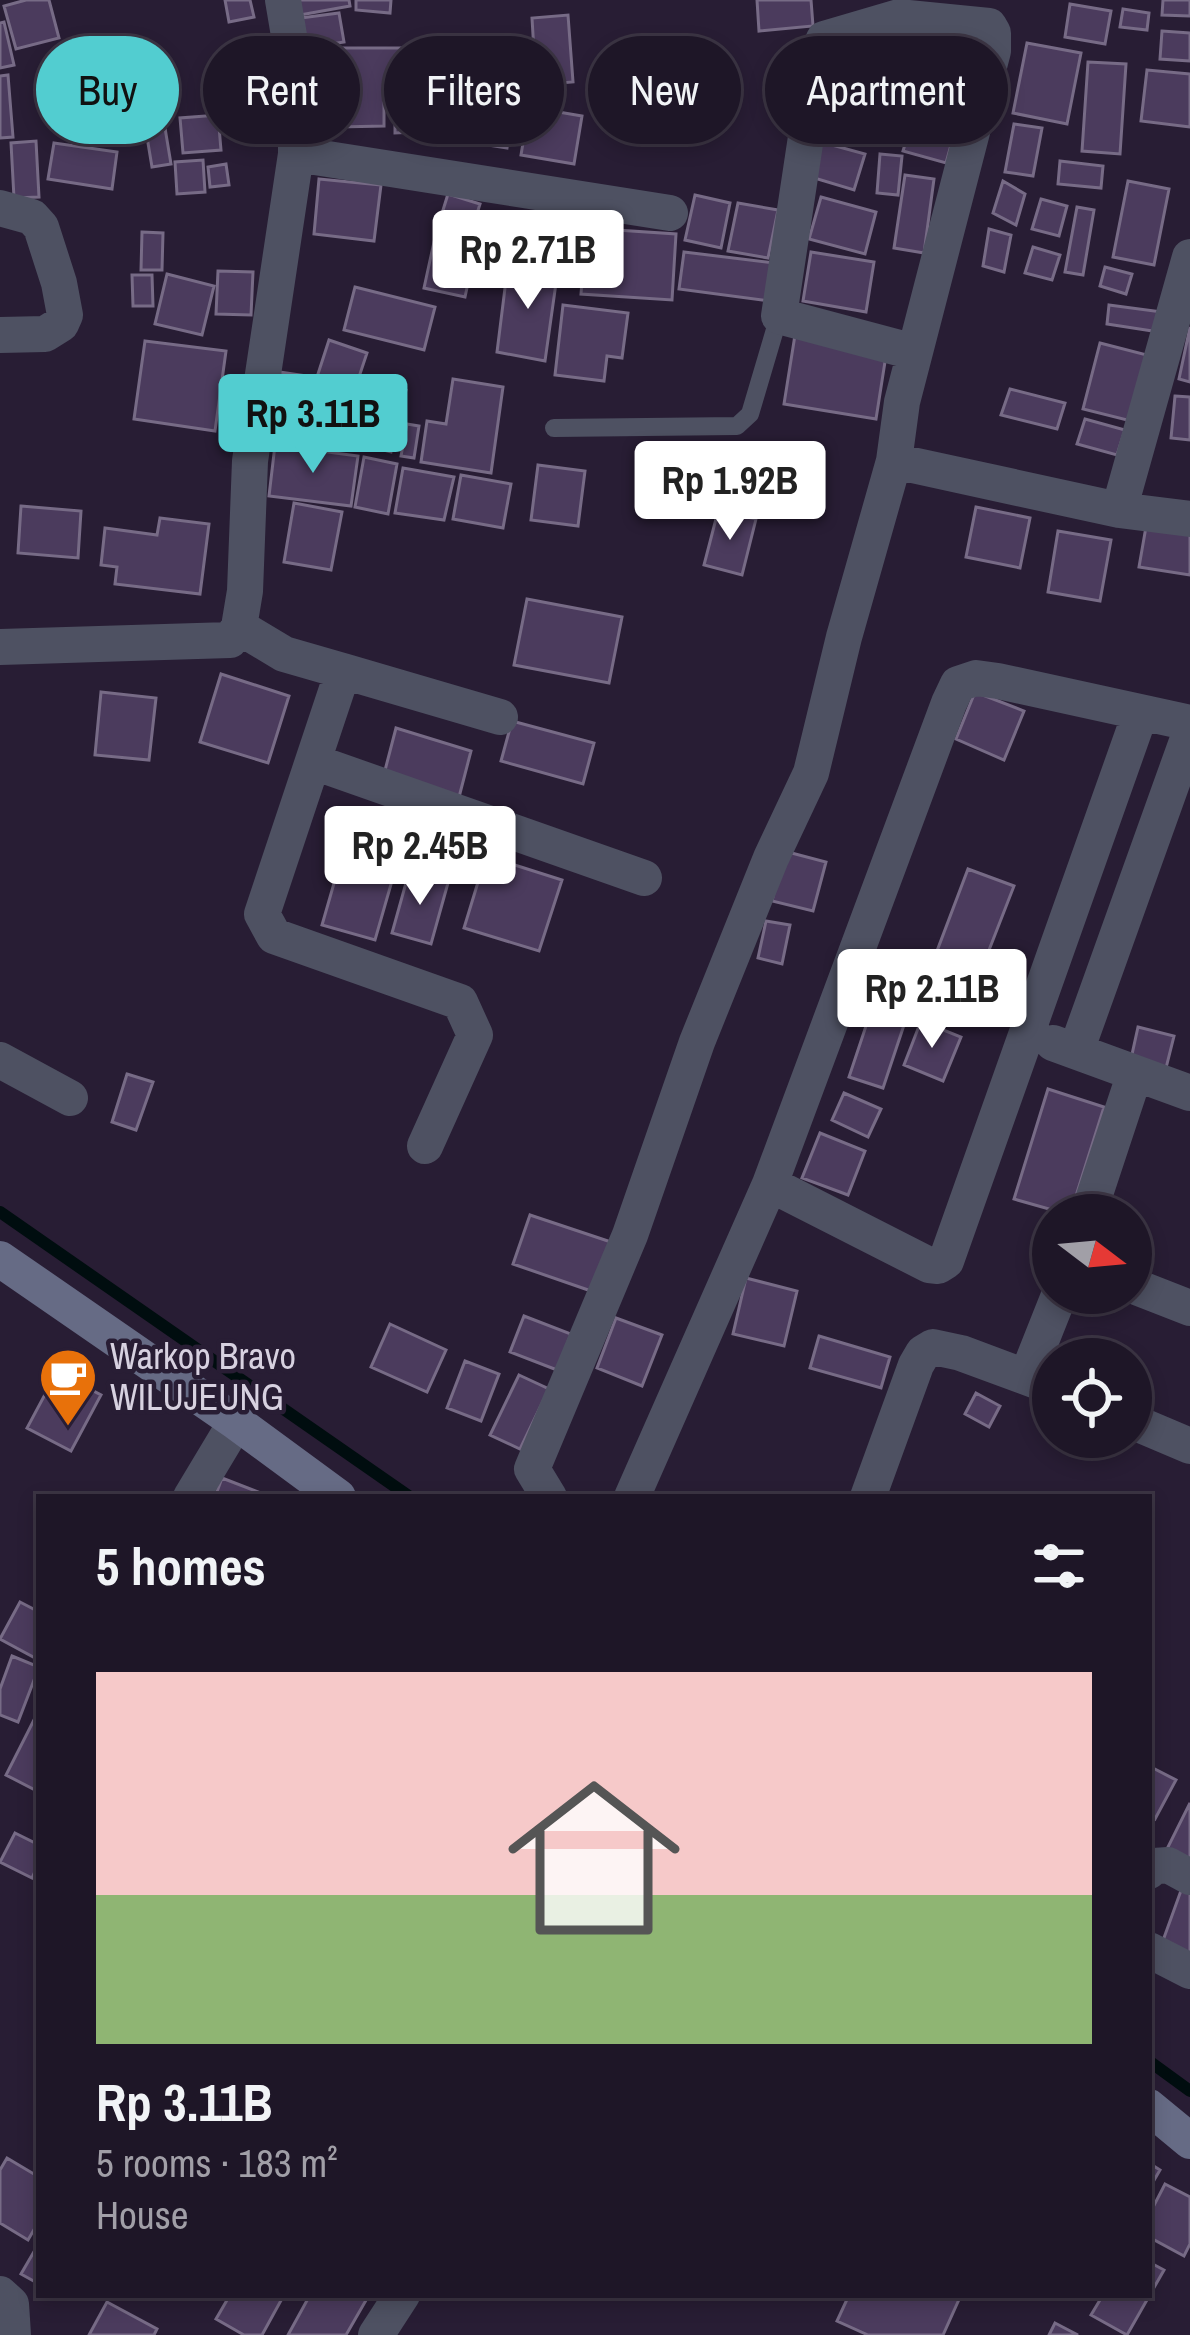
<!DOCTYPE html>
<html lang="en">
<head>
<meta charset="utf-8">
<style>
	body { margin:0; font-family:"Archivo Narrow",sans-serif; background:#2b2333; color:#f1f3f6; height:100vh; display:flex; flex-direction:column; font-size:45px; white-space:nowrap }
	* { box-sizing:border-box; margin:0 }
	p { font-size:39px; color:#a19fa7 }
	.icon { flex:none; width:66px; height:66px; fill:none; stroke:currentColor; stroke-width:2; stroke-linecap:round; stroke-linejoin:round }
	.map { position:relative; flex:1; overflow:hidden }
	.sheet { position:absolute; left:36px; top:1494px; width:1116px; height:804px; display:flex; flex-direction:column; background:#1e1627; border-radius:0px; box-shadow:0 6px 18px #0003,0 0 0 3px #3c3544 }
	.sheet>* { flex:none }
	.top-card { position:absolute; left:36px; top:36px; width:1119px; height:108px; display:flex; gap:24px }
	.needle { width:78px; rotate:106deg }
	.controls { position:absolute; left:1032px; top:1194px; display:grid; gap:24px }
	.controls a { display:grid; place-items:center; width:120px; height:120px; border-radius:50%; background:#1e1627; box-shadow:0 6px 18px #0003,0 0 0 3px #3c3544; font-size:60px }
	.price { position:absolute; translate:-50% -102px; padding:0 27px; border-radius:12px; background:#fff; color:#222; font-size:39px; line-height:78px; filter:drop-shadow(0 3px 6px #0008) }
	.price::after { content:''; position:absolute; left:50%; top:72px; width:36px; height:27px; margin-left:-18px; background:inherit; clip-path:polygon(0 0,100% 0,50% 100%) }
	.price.current { background:#52cdd0; color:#111 }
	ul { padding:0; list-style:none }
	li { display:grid; align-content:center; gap:24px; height:636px; padding:0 60px }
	li span { display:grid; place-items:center; height:372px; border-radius:0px; color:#555 }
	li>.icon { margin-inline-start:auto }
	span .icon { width:216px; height:216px; fill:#fffc; stroke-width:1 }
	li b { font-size:51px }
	h2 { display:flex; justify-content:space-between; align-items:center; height:144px; padding:0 60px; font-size:51px }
	.tag { padding:0 42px; border-radius:54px; background:#1e1627; box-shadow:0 6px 18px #0003,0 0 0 3px #3c3544; font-size:42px; line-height:108px }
	.tag.current { background:#52cdd0; color:#111 }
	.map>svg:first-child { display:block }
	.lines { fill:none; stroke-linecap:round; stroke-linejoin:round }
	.stream { stroke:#000d0f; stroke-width:12 }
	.building { fill:#4b3b5d; stroke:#776b86; stroke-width:3 }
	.lane { stroke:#4e5162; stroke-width:18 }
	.street { stroke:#4e5162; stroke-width:36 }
	.secondary { stroke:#666b85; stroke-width:36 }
	.labels { text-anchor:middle; stroke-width:9; stroke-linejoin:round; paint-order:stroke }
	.poi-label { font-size:36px; fill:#d7d1e0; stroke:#281d34; text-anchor:start }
</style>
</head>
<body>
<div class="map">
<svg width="1190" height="2335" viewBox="0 0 1190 2335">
	<rect width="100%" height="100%" fill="#281d34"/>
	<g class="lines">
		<path class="stream" d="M 0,1212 L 410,1497
			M 1149,2061 L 1190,2091"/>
	</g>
	<path class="building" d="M 26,0 L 49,0 L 59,38 L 16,49 L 4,6 Z
		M 225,0 L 250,0 L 254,17 L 229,22 Z
		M 297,0 L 349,0 L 350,6 L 300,15 Z
		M 356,0 L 391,0 L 390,13 L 356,10 Z
		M 757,0 L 811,0 L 813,26 L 759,31 Z
		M 1163,0 L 1190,0 L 1190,16 L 1162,15 Z
		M 1070,4 L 1111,11 L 1105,44 L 1065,37 Z
		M 1123,9 L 1149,13 L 1147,30 L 1120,27 Z
		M 339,13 L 344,42 L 297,49 L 293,19 Z
		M 568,15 L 573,82 L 536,85 L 532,18 Z
		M 4,22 L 14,65 L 0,68 L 0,23 Z
		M 1162,31 L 1190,33 L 1190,61 L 1160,59 Z
		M 885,33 L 936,35 L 934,83 L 883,81 Z
		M 1027,43 L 1081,53 L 1067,124 L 1013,113 Z
		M 838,44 L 882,50 L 877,88 L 833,81 Z
		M 495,46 L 495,51 L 526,49 L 530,94 L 497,97 L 497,102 L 448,105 L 446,77 L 433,78 L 431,51 Z
		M 337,48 L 416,48 L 415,102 L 384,103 L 384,126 L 338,127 Z
		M 1088,62 L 1126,64 L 1120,154 L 1082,151 Z
		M 1147,70 L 1190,74 L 1190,127 L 1141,121 Z
		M 8,75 L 13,137 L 0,138 L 0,76 Z
		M 844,95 L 894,98 L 891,136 L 841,132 Z
		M 529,107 L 582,116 L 574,164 L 521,155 Z
		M 916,108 L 958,120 L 946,163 L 903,151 Z
		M 218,115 L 221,150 L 183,153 L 180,118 Z
		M 467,115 L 511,121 L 507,148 L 463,141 Z
		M 395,119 L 417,120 L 416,132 L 395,133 Z
		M 164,122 L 171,164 L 152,167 L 145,125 Z
		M 1014,124 L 1042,128 L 1033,176 L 1005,172 Z
		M 36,141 L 39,197 L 14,198 L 11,143 Z
		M 821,142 L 865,154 L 854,190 L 811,177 Z
		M 54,143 L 117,152 L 112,189 L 48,179 Z
		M 880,154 L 902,156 L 898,195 L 877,193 Z
		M 203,160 L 205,192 L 177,194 L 175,162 Z
		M 1060,161 L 1103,166 L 1101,188 L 1058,184 Z
		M 226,164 L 229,185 L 210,187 L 208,167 Z
		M 905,175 L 934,179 L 924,253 L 894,248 Z
		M 319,179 L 381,185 L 374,241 L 314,234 Z
		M 1003,181 L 1025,194 L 1016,225 L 993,213 Z
		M 1128,181 L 1169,189 L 1154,265 L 1113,257 Z
		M 448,194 L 480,204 L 467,246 L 435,236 Z
		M 695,195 L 730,203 L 721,248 L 685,240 Z
		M 821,197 L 876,212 L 865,254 L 809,239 Z
		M 1041,199 L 1067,206 L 1059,236 L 1032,229 Z
		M 738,203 L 778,210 L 768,258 L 728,251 Z
		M 1077,207 L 1094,210 L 1083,275 L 1065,272 Z
		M 586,228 L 676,234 L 672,300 L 581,294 Z
		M 989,229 L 1011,235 L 1004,272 L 983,266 Z
		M 142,232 L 163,233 L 162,270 L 141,270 Z
		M 434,242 L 475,251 L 465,297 L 424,288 Z
		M 1033,247 L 1060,255 L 1052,280 L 1025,273 Z
		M 684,252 L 775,263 L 769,301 L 679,289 Z
		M 811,252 L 874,262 L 866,312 L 803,301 Z
		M 537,259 L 559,262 L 545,361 L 497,352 L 507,272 L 537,275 Z
		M 1105,267 L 1132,274 L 1126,294 L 1100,286 Z
		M 218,271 L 253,272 L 251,315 L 216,314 Z
		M 167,274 L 214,286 L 202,335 L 155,324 Z
		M 132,275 L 152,275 L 153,306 L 133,306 Z
		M 355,287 L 435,307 L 424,350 L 344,330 Z
		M 563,305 L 628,313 L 622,358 L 607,356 L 604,381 L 555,375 Z
		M 1109,305 L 1162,312 L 1159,332 L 1107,324 Z
		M 1190,327 L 1190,382 L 1179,379 Z
		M 795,335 L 887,349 L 876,419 L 784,404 Z
		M 329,340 L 367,353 L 355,389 L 317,377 Z
		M 145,341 L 226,351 L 215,431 L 134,419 Z
		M 1100,343 L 1147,355 L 1131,421 L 1083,409 Z
		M 266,370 L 307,376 L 298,439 L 257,433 Z
		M 453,379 L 503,387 L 491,473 L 421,462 L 427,421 L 446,424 Z
		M 382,383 L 406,390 L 391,452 L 367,446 Z
		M 1010,389 L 1065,403 L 1057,429 L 1001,415 Z
		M 314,391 L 342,397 L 332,441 L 304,434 Z
		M 1175,396 L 1190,397 L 1190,440 L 1171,438 Z
		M 346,400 L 362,401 L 359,439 L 343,439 Z
		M 1085,419 L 1125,430 L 1117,455 L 1077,444 Z
		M 407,424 L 419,426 L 414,458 L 401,456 Z
		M 275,445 L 358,456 L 351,506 L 269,496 Z
		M 364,457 L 397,464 L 388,514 L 355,507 Z
		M 538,465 L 585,471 L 578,526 L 531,520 Z
		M 403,468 L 454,477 L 444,520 L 395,513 Z
		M 461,475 L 511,484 L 503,528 L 453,519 Z
		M 294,503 L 342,512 L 331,570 L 284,562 Z
		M 21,506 L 81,511 L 78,558 L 18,553 Z
		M 976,507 L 1030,518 L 1020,568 L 966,557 Z
		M 718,511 L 756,519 L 742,575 L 704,565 Z
		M 160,518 L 209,524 L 200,594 L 115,584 L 117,567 L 101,565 L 105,528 L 157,535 Z
		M 1147,521 L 1190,529 L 1190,575 L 1139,567 Z
		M 1058,531 L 1111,540 L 1100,601 L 1048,592 Z
		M 527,599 L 622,617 L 609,683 L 514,665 Z
		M 221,674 L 289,696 L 268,763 L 200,742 Z
		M 101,692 L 156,698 L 149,760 L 95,755 Z
		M 975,692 L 1024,711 L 1004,760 L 956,739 Z
		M 512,721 L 594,743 L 583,784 L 501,761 Z
		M 396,728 L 471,751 L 458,801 L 383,778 Z
		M 347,838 L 400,853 L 375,940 L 322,925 Z
		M 784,851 L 826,862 L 813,911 L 772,901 Z
		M 486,856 L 562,880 L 539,951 L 464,928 Z
		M 968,869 L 1014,886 L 982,968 L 937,951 Z
		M 409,872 L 448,883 L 431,944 L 392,933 Z
		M 766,921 L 790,925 L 782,964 L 758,958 Z
		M 873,1005 L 907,1016 L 883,1088 L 849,1077 Z
		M 921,1021 L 961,1037 L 943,1081 L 904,1065 Z
		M 1138,1027 L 1174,1036 L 1166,1068 L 1131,1059 Z
		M 127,1074 L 153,1082 L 136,1130 L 112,1122 Z
		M 1048,1089 L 1104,1107 L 1070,1215 L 1014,1199 Z
		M 844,1093 L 881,1109 L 868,1137 L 832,1120 Z
		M 820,1133 L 865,1151 L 848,1195 L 802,1178 Z
		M 530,1215 L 611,1242 L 594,1292 L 513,1264 Z
		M 746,1278 L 797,1291 L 784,1346 L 733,1334 Z
		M 524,1316 L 571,1334 L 557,1370 L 510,1352 Z
		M 616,1318 L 662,1335 L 642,1386 L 597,1368 Z
		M 390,1324 L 446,1350 L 427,1392 L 371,1367 Z
		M 819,1336 L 890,1357 L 881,1388 L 810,1368 Z
		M 465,1361 L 499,1374 L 481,1421 L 447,1408 Z
		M 57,1372 L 101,1395 L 71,1451 L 27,1428 Z
		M 519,1375 L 549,1389 L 520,1449 L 490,1435 Z
		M 976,1393 L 1000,1406 L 989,1427 L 965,1414 Z
		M 222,1478 L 271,1497 L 215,1497 Z
		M 20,1602 L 39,1612 L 37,1659 L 0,1639 Z
		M 12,1656 L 39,1667 L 18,1722 L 0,1715 L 0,1689 Z
		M 39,1710 L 39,1792 L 6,1775 Z
		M 1149,1766 L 1176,1780 L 1155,1819 L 1149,1815 Z
		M 1190,1803 L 1190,1870 L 1163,1857 Z
		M 15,1833 L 39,1845 L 39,1863 L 32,1878 L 0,1862 Z
		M 1183,1885 L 1190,1887 L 1190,1956 L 1161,1946 Z
		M 7,2158 L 39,2177 L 39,2221 L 28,2240 L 0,2223 L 0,2170 Z
		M 1149,2163 L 1160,2170 L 1149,2189 Z
		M 1165,2184 L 1190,2197 L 1190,2244 L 1184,2256 L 1149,2237 L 1149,2215 Z
		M 39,2243 L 39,2284 L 21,2274 Z
		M 1149,2262 L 1164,2270 L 1127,2335 L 1091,2315 L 1103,2295 L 1149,2295 Z
		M 230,2295 L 284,2295 L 262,2335 L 244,2335 L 216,2319 Z
		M 310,2295 L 369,2295 L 346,2335 L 288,2335 Z
		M 849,2295 L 961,2295 L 943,2335 L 868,2335 L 837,2321 Z
		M 107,2302 L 157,2329 L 154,2335 L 89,2335 Z
		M 1055,2323 L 1078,2335 L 1049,2335 Z"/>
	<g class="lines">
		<path class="lane" d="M 554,428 L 737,426 L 750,414 L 779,316"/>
		<path class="street" d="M 283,0 L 296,77 L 296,154 L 250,461 L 245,591 L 239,627 L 284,654 L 343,671 L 262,914 L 274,936 L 460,1002 L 475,1035 L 425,1146
			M 296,154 L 670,213
			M 0,208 L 32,217 L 41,227 L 59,283 L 65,315 L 61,324 L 45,334 L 0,335
			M 894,461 L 1119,510 L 1190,519
			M 1119,510 L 1190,257
			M 0,647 L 230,640 L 239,627
			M 343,671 L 500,717
			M 314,762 L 644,878
			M 1053,1043 L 1190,1093
			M 1076,1051 L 1190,733
			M 0,1060 L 70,1098
			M 770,1184 L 929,1265 L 938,1266 L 946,1261 L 1140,714
			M 1088,1215 L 1135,1073
			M 1131,1285 L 1190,1308
			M 1027,1376 L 1060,1293
			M 1131,1421 L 1190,1446
			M 191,1497 L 236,1422
			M 549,1497 L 532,1469 L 630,1235 L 697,1042 L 771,858 L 811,773 L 844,637 L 894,461 L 902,402 L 993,51 L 993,33 L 989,26 L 899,17 L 824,39 L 819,51 L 779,316 L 914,352
			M 632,1497 L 770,1184 L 949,703 L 958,684 L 976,678 L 998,681 L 1190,723
			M 868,1497 L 916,1365 L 923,1353 L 933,1347 L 961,1353 L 1053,1387
			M 1149,1871 L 1154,1866 L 1168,1865 L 1190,1877
			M 1149,1950 L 1190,1971
			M 0,2294 L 11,2304 L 13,2335
			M 376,2335 L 402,2295"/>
		<path class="secondary" d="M 0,1259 L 236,1422 L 338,1497
			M 1149,2107 L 1190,2141"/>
	</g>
	<defs>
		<g id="cafe-pin" transform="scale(3)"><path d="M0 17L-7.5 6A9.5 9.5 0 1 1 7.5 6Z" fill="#e8710a" stroke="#281d34"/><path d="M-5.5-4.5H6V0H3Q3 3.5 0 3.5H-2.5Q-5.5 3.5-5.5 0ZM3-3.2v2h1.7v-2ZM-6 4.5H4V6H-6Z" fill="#fff"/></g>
	</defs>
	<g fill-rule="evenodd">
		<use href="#cafe-pin" x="68" y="1377"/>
	</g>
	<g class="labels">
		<g class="poi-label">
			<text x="110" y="1369">Warkop Bravo<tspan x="110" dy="41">WILUJEUNG</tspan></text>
		</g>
	</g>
</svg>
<div class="controls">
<a><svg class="needle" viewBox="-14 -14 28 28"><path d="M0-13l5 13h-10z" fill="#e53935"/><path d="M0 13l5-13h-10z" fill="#a19fa7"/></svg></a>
<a><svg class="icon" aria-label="locate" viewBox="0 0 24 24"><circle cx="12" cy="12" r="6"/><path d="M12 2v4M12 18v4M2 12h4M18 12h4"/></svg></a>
</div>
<b class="price" style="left:528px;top:312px">Rp 2.71B</b>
<b class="price current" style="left:313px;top:476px">Rp 3.11B</b>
<b class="price" style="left:730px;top:543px">Rp 1.92B</b>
<b class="price" style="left:420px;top:908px">Rp 2.45B</b>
<b class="price" style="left:932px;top:1051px">Rp 2.11B</b>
<div class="top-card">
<a class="tag current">Buy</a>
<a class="tag">Rent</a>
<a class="tag">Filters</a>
<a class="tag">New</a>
<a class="tag">Apartment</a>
</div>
<section class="sheet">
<h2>5 homes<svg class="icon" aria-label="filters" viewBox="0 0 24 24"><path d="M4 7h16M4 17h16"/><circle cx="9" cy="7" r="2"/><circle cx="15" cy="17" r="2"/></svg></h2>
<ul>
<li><span style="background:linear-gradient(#f6c9c9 60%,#8fb573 0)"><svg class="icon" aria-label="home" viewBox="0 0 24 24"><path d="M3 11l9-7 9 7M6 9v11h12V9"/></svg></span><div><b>Rp 3.11B</b><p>5 rooms · 183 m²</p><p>House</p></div></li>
</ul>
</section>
</div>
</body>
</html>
